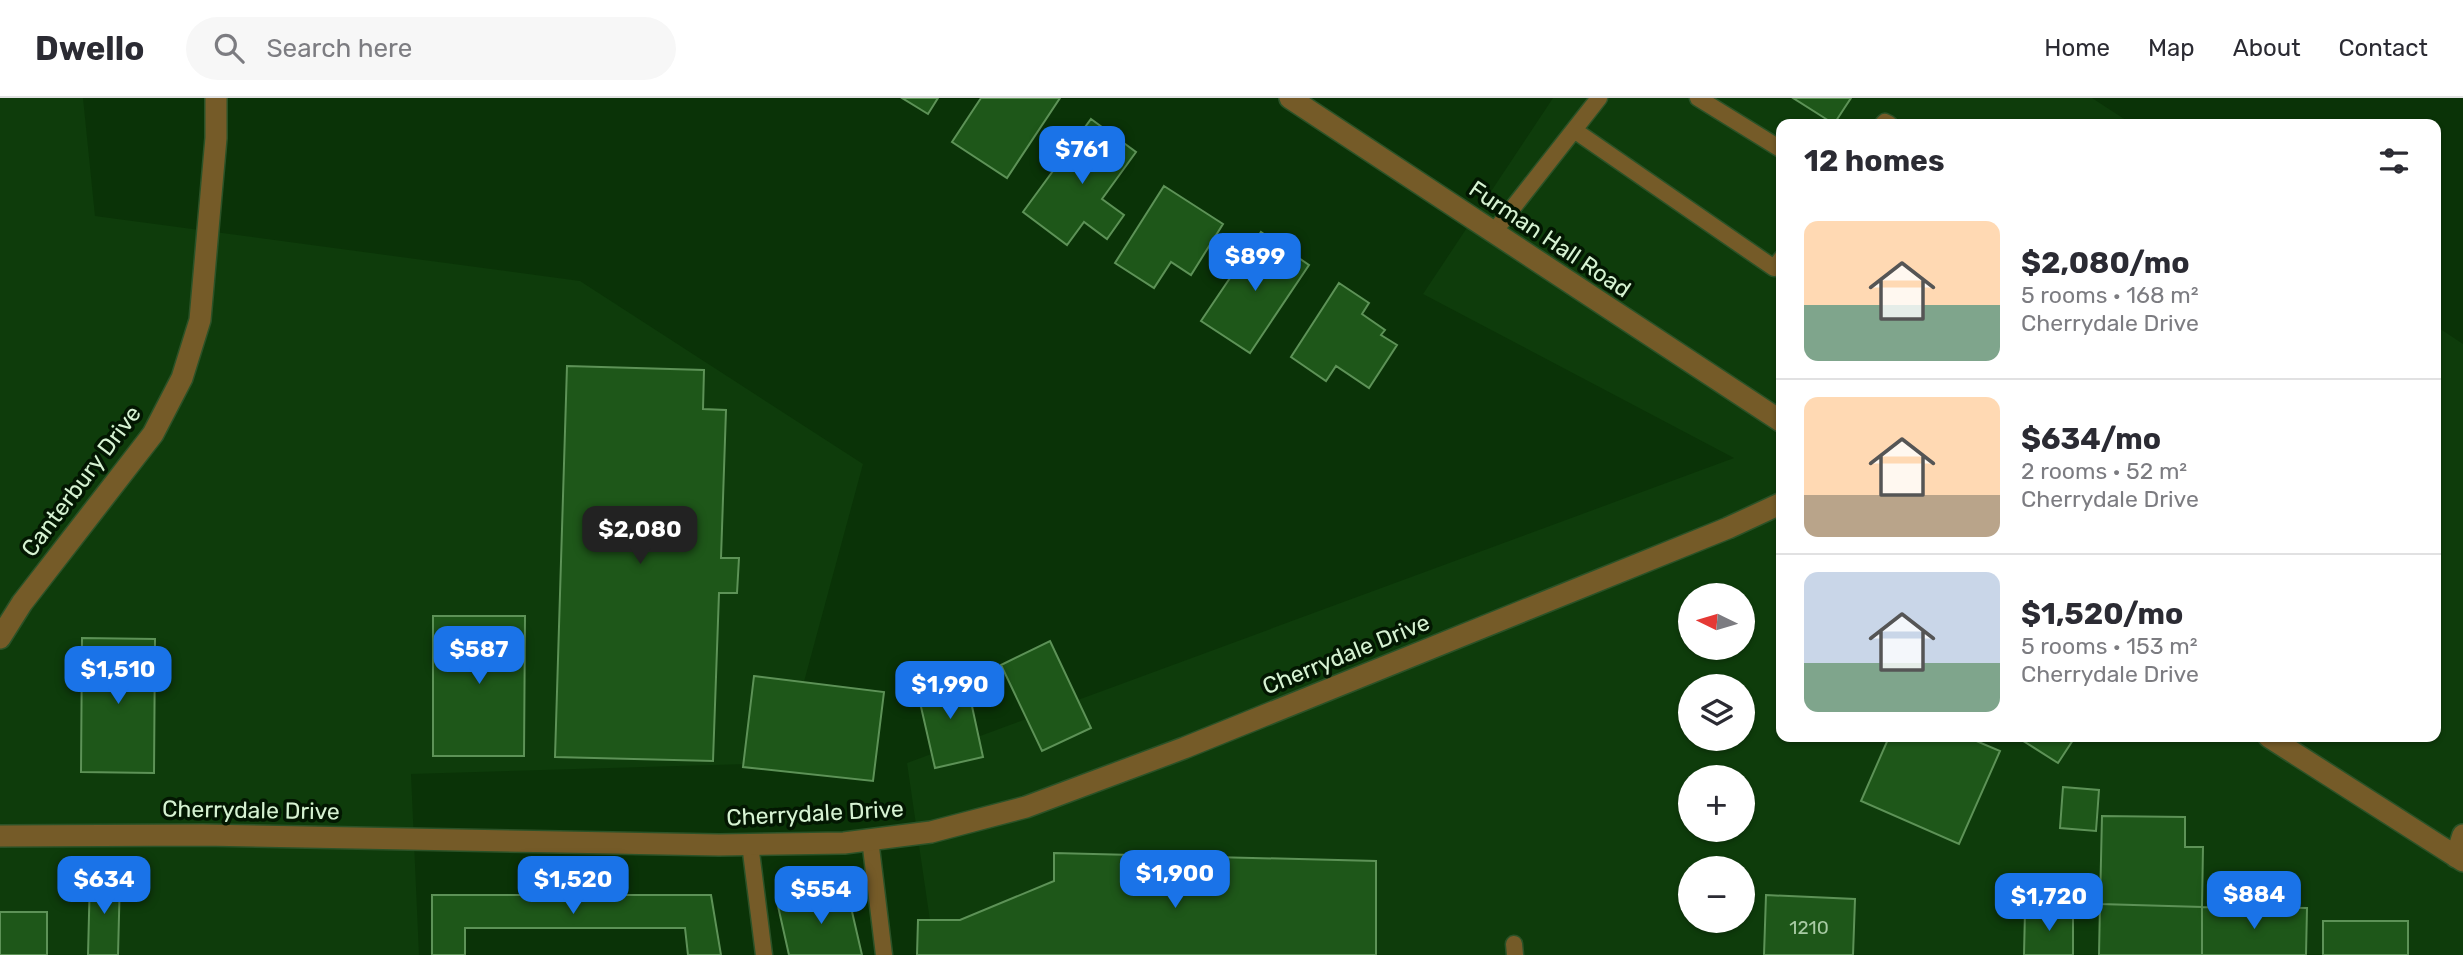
<!DOCTYPE html>
<html lang="en">
<head>
<meta charset="utf-8">
<style>
	body { margin:0; font-family:Rubik,sans-serif; background:#f7f7f7; color:#2b2b33; height:100vh; display:flex; flex-direction:column; font-size:26px; white-space:nowrap }
	* { box-sizing:border-box; margin:0 }
	p { font-size:23px; color:#7c7c81 }
	.icon { flex:none; width:38px; height:38px; fill:none; stroke:currentColor; stroke-width:2; stroke-linecap:round; stroke-linejoin:round }
	.map { position:relative; flex:1; overflow:hidden }
	.sheet { position:absolute; left:1776px; top:21px; width:665px; height:623px; display:flex; flex-direction:column; background:#fff; border-radius:14px; box-shadow:0 2px 5px #0004 }
	.sheet>* { flex:none }
	.needle { width:46px; rotate:275deg }
	.tools { position:absolute; left:1678px; top:485px; display:grid; gap:14px }
	.tools a { display:grid; place-items:center; width:77px; height:77px; border-radius:50%; background:#fff; box-shadow:0 2px 5px #0004; font-size:35px }
	.price { position:absolute; translate:-50% -60px; padding:0 16px; border-radius:14px; background:#1a73e8; color:#fff; font-size:23px; line-height:46px; filter:drop-shadow(0 2px 4px #0008) }
	.price::after { content:''; position:absolute; left:50%; top:42px; width:21px; height:16px; margin-left:-10px; background:inherit; clip-path:polygon(0 0,100% 0,50% 100%) }
	.price.selected { background:#222; color:#fff }
	ul { padding:0; list-style:none }
	li { display:flex; align-items:center; gap:21px; height:175px; padding:0 28px }
	li+li { border-top:2px solid #e1e1e2 }
	li span { display:grid; place-items:center; flex:none; width:196px; height:140px; border-radius:14px; color:#555 }
	li>.icon { margin-inline-start:auto }
	span .icon { width:84px; height:84px; fill:#fffc; stroke-width:1 }
	li b { font-size:30px }
	h2 { display:flex; justify-content:space-between; align-items:center; height:84px; padding:0 28px; font-size:30px }
	header { display:flex; align-items:center; gap:42px; box-sizing:border-box; height:98px; padding:0 35px; background:#fff; border-bottom:2px solid #e1e1e2 }
	header strong { font-size:33px }
	nav { display:flex; gap:38px; margin-inline-start:auto; font-size:24px }
	.search { width:490px; height:63px; background:#f7f7f7; display:flex; align-items:center; gap:18px; box-sizing:border-box; padding:0 24px; border-radius:38px; color:#7c7c81; font-size:26px }
	.map>svg:first-child { display:block }
	.built { fill:#0e3c0b; fill-rule:evenodd }
	.building { fill:#1e5719; stroke:#5d9257; stroke-width:2 }
	.lines { fill:none; stroke-linecap:round; stroke-linejoin:round }
	.lane-casing { stroke:#2b5227; stroke-width:19 }
	.street-casing { stroke:#2b5227; stroke-width:24 }
	.lane { stroke:#755b28; stroke-width:16 }
	.street { stroke:#755b28; stroke-width:21 }
	.labels { text-anchor:middle; stroke-width:7; stroke-linejoin:round; paint-order:stroke }
	.number-label { font-size:19px; fill:#a8cba4 }
	.street-label { font-size:23px; fill:#d6f2d2; stroke:#031702 }
</style>
</head>
<body>
<header>
<strong>Dwello</strong>
<div class="search"><svg class="icon" aria-label="search" viewBox="0 0 24 24"><circle cx="10" cy="10" r="6"/><path d="M15 15l6 6"/></svg>Search here</div>
<nav><a>Home</a><a>Map</a><a>About</a><a>Contact</a></nav>
</header>
<div class="map">
<svg width="2463" height="857" viewBox="0 0 2463 857">
	<rect width="100%" height="100%" fill="#0a3307"/>
	<path class="built" d="M 0,0 L 83,0 L 95,118 L 580,183 L 863,366 L 782,665 L 411,676 L 419,857 L 0,857 Z
		M 1553,0 L 2092,0 L 2132,26 L 1782,26 L 1782,639 L 2436,639 L 2436,228 L 2463,246 L 2463,857 L 935,857 L 907,665 L 1734,360 L 1423,196 ZM 1690,497 L 1743,497 L 1743,550 L 1690,550 ZM 1690,588 L 1743,588 L 1743,640 L 1690,640 ZM 1690,679 L 1743,679 L 1743,732 L 1690,732 ZM 1690,770 L 1743,770 L 1743,822 L 1690,822 Z"/>
	<path class="building" d="M 902,0 L 938,0 L 928,16 Z
		M 981,0 L 1060,0 L 1007,80 L 952,44 Z
		M 1793,0 L 1851,0 L 1834,26 Z
		M 1091,21 L 1136,54 L 1102,101 L 1124,117 L 1107,141 L 1084,124 L 1067,147 L 1023,114 Z
		M 1164,88 L 1223,126 L 1191,177 L 1171,164 L 1154,190 L 1115,165 Z
		M 1261,134 L 1309,167 L 1250,255 L 1201,223 Z
		M 1339,185 L 1369,205 L 1362,216 L 1385,232 L 1381,237 L 1397,247 L 1369,290 L 1336,268 L 1326,283 L 1291,259 Z
		M 567,268 L 704,272 L 703,311 L 726,312 L 721,460 L 739,460 L 737,495 L 719,495 L 713,663 L 555,659 Z
		M 433,518 L 525,518 L 524,658 L 433,658 Z
		M 82,540 L 155,541 L 154,675 L 81,674 Z
		M 1050,543 L 1091,630 L 1042,653 L 1001,567 Z
		M 965,576 L 983,659 L 935,670 L 916,587 Z
		M 754,578 L 884,594 L 873,683 L 743,669 Z
		M 1889,639 L 1967,639 L 2000,653 L 1959,746 L 1861,703 Z
		M 2017,639 L 2075,639 L 2058,665 Z
		M 2063,689 L 2099,692 L 2096,733 L 2060,730 Z
		M 2102,718 L 2185,719 L 2185,749 L 2203,749 L 2202,809 L 2100,806 Z
		M 1054,755 L 1376,763 L 1376,857 L 917,857 L 918,822 L 960,822 L 1054,783 Z
		M 90,778 L 120,779 L 118,857 L 88,857 Z
		M 847,792 L 862,857 L 789,857 L 778,808 Z
		M 432,797 L 711,797 L 721,857 L 688,857 L 685,830 L 465,830 L 465,857 L 432,857 Z
		M 1766,797 L 1855,801 L 1853,857 L 1764,857 Z
		M 2100,806 L 2202,809 L 2202,857 L 2099,857 Z
		M 2202,809 L 2307,810 L 2306,857 L 2202,857 Z
		M 2025,813 L 2073,813 L 2073,857 L 2024,857 Z
		M 0,814 L 47,814 L 47,857 L 0,857 Z
		M 2323,823 L 2408,823 L 2408,857 L 2323,857 Z"/>
	<g class="lines">
		<g class="lane-casing">
			<path id="lane" d="M 1698,0 L 1782,52
				M 1883,26 L 1885,24 L 1889,26
				M 1574,32 L 1774,170 L 1782,160
				M 1493,135 L 1599,0
				M 870,741 L 884,857
				M 750,746 L 764,857
				M 1514,846 L 1515,857"/>
		</g>
		<g class="street-casing">
			<path id="street" d="M 1290,0 L 1782,324
				M 0,540 L 22,505 L 153,336 L 182,280 L 200,222 L 216,40 L 216,0
				M 2269,639 L 2463,763
				M 0,738 L 203,737 L 719,747 L 844,745 L 931,734 L 1026,709 L 1184,650 L 1728,430 L 1782,405
				M 2456,759 L 2463,737"/>
		</g>
		<use href="#lane" class="lane"/>
		<use href="#street" class="street"/>
	</g>
	<g class="labels">
		<g class="number-label">
			<text x="1809" y="836">1210</text>
		</g>
		<g class="street-label">
			<text transform="translate(1550 141) rotate(34)" y="8">Furman Hall Road</text>
			<text transform="translate(81 383) rotate(-53)" y="8">Canterbury Drive</text>
			<text transform="translate(1346 556) rotate(-22)" y="8">Cherrydale Drive</text>
			<text transform="translate(251 712) rotate(1)" y="8">Cherrydale Drive</text>
			<text transform="translate(815 715) rotate(-3)" y="8">Cherrydale Drive</text>
		</g>
	</g>
</svg>
<div class="tools">
<a><svg class="needle" viewBox="-14 -14 28 28"><path d="M0-13l5 13h-10z" fill="#e53935"/><path d="M0 13l5-13h-10z" fill="#7c7c81"/></svg></a>
<a><svg class="icon" aria-label="layers" viewBox="0 0 24 24"><path d="M12 4l9 5-9 5-9-5zM3 14l9 5 9-5"/></svg></a>
<a>+</a>
<a>−</a>
</div>
<b class="price" style="left:1082px;top:88px">$761</b>
<b class="price" style="left:1255px;top:195px">$899</b>
<b class="price selected" style="left:640px;top:468px">$2,080</b>
<b class="price" style="left:479px;top:588px">$587</b>
<b class="price" style="left:118px;top:608px">$1,510</b>
<b class="price" style="left:950px;top:623px">$1,990</b>
<b class="price" style="left:1175px;top:812px">$1,900</b>
<b class="price" style="left:104px;top:818px">$634</b>
<b class="price" style="left:573px;top:818px">$1,520</b>
<b class="price" style="left:821px;top:828px">$554</b>
<b class="price" style="left:2254px;top:833px">$884</b>
<b class="price" style="left:2049px;top:835px">$1,720</b>
<section class="sheet">
<h2>12 homes<svg class="icon" aria-label="filters" viewBox="0 0 24 24"><path d="M4 7h16M4 17h16"/><circle cx="9" cy="7" r="2"/><circle cx="15" cy="17" r="2"/></svg></h2>
<ul>
<li><span style="background:linear-gradient(#ffd9b3 60%,#7fa58c 0)"><svg class="icon" aria-label="home" viewBox="0 0 24 24"><path d="M3 11l9-7 9 7M6 9v11h12V9"/></svg></span><div><b>$2,080/mo</b><p>5 rooms · 168 m²</p><p>Cherrydale Drive</p></div></li>
<li><span style="background:linear-gradient(#ffd9b3 70%,#b9a48a 0)"><svg class="icon" aria-label="home" viewBox="0 0 24 24"><path d="M3 11l9-7 9 7M6 9v11h12V9"/></svg></span><div><b>$634/mo</b><p>2 rooms · 52 m²</p><p>Cherrydale Drive</p></div></li>
<li><span style="background:linear-gradient(#c9d6e8 65%,#7fa58c 0)"><svg class="icon" aria-label="home" viewBox="0 0 24 24"><path d="M3 11l9-7 9 7M6 9v11h12V9"/></svg></span><div><b>$1,520/mo</b><p>5 rooms · 153 m²</p><p>Cherrydale Drive</p></div></li>
</ul>
</section>
</div>
</body>
</html>
